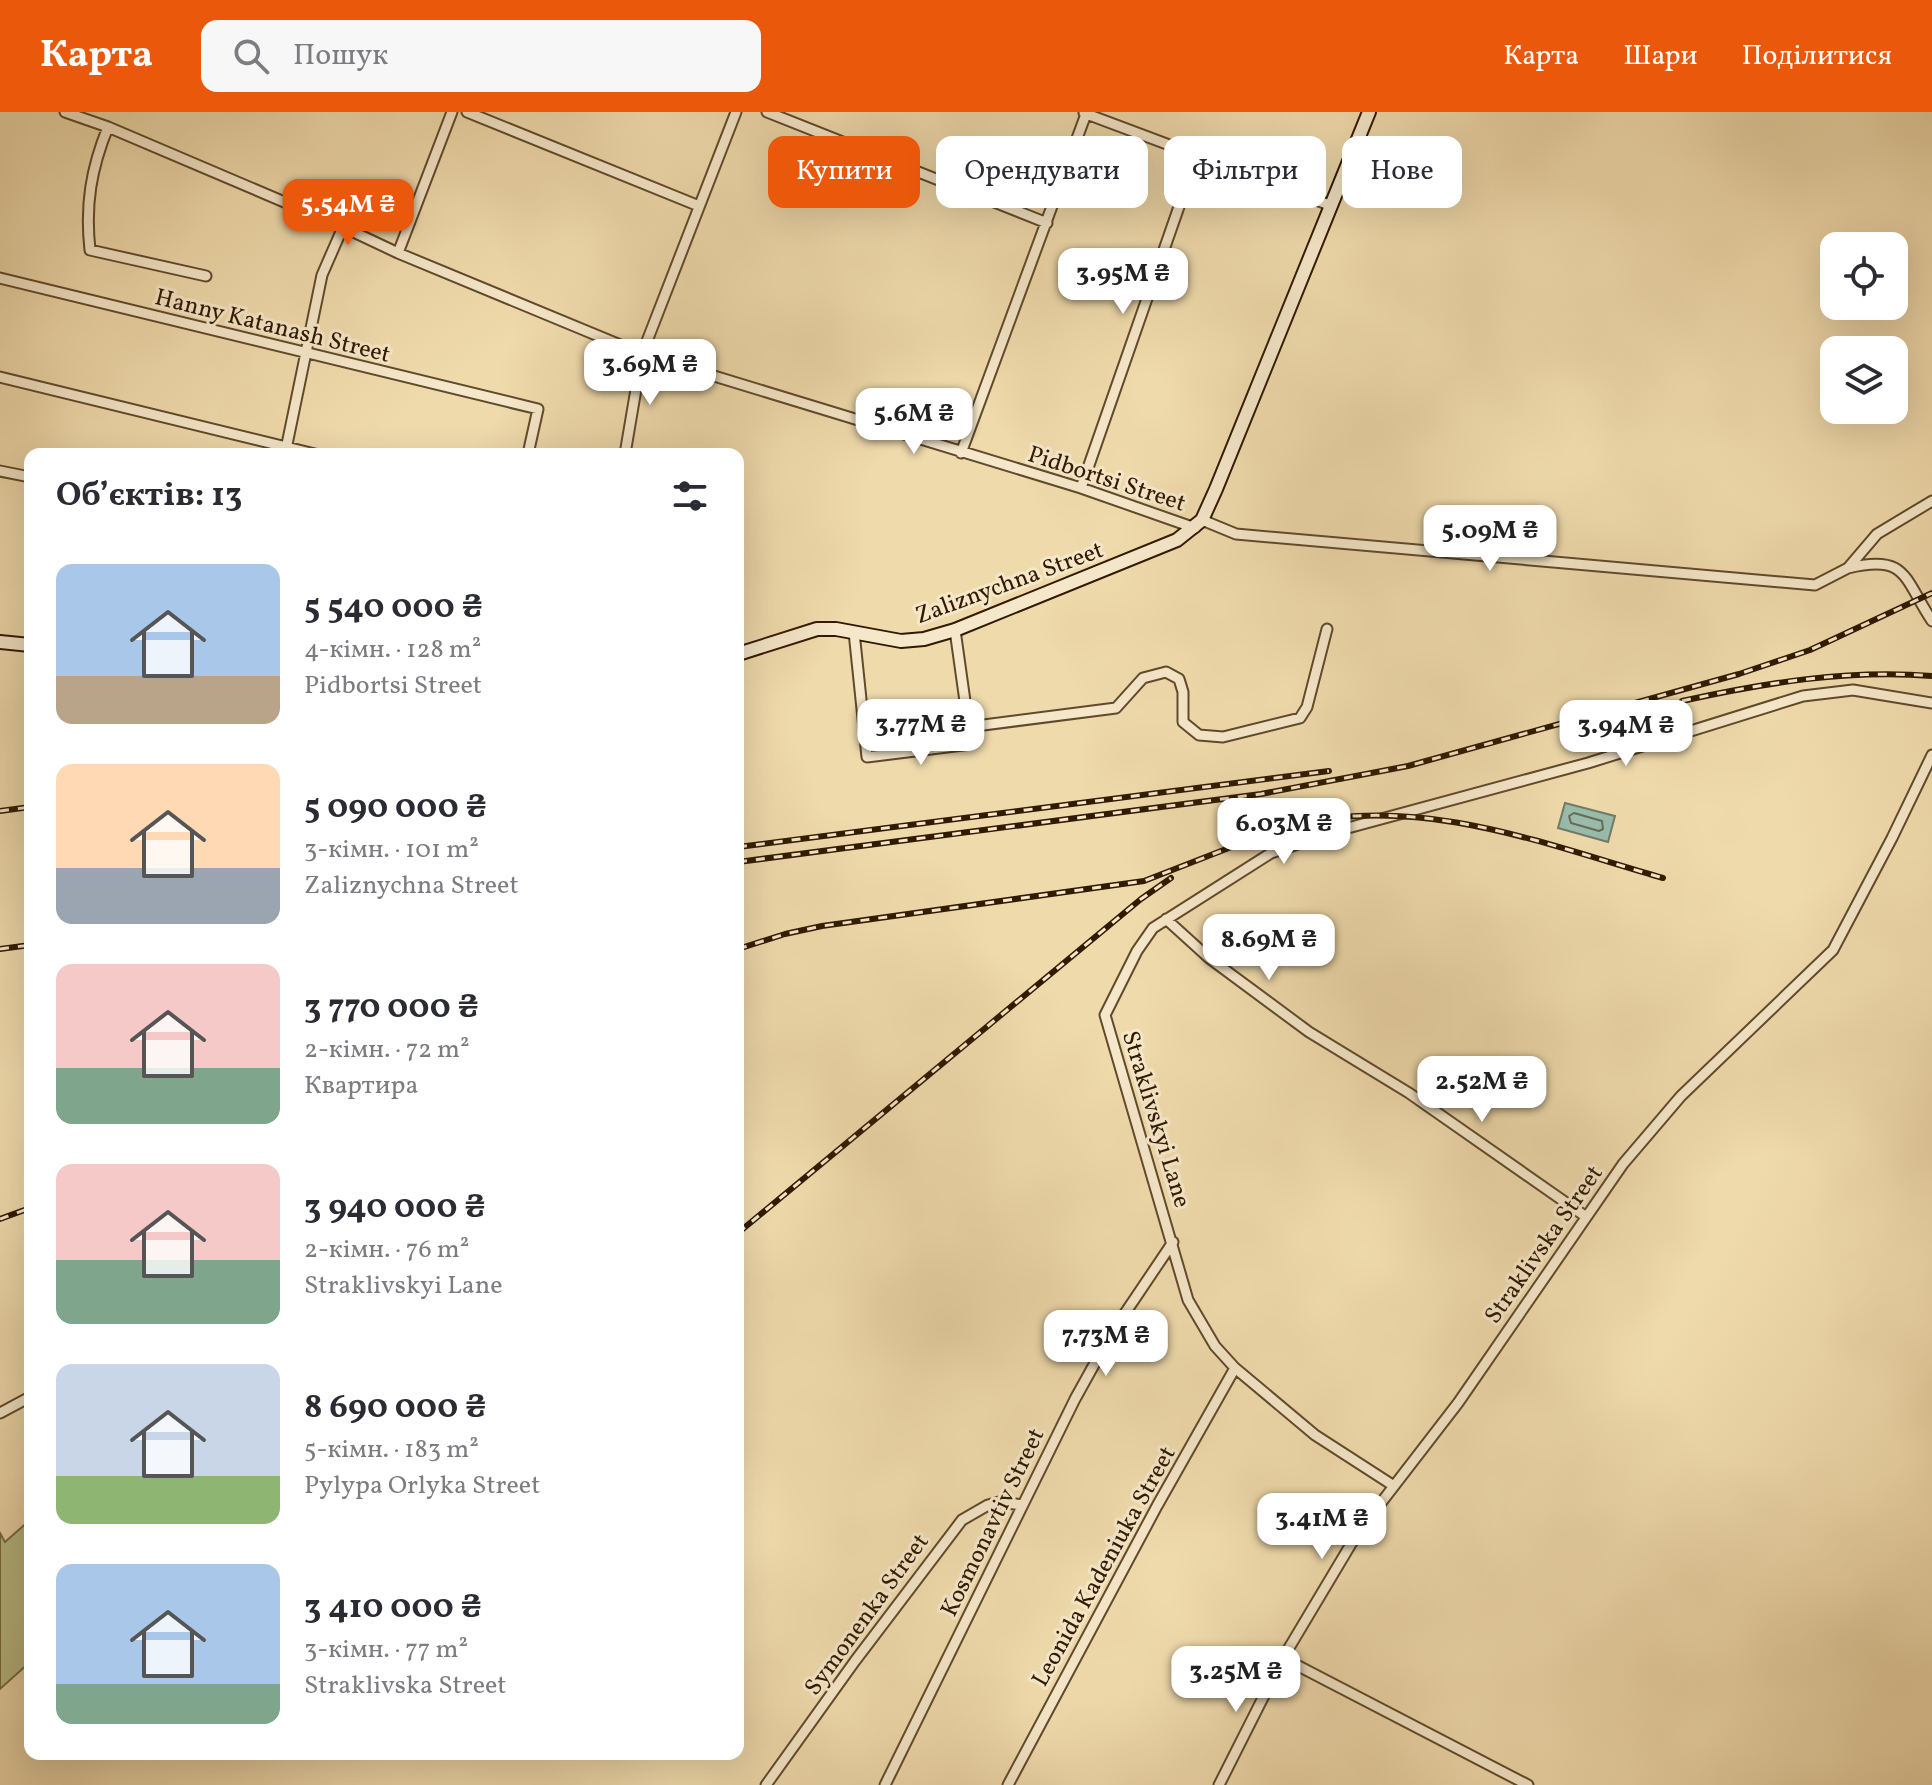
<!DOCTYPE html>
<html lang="uk">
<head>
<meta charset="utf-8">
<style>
	body { margin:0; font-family:Vollkorn,serif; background:#f7f7f7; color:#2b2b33; height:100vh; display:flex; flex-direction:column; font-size:30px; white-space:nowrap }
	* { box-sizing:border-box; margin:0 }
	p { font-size:26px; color:#7c7c81 }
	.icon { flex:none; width:44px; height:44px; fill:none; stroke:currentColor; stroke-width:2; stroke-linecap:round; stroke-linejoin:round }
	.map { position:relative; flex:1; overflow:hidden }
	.drawer { position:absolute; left:24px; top:336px; width:720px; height:1312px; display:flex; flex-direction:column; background:#fff; border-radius:16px; box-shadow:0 8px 32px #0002 }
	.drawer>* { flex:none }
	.hud { position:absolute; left:768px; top:24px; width:760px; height:72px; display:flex; gap:16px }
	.fabs { position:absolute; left:1820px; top:120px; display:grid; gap:16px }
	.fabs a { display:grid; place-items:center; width:88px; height:88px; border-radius:16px; background:#fff; box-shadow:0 8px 32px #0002; font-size:40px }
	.price { position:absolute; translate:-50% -68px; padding:0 18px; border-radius:16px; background:#fff; color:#222; font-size:26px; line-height:52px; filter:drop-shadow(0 2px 4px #0008) }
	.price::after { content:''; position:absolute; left:50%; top:48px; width:24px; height:18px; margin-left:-12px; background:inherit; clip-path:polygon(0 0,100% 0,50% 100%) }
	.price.current { background:#ea580c; color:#fff }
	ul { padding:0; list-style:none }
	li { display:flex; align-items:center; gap:24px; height:200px; padding:0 32px }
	li span { display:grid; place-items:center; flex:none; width:224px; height:160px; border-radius:16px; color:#555 }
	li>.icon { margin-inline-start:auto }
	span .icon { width:96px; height:96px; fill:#fffc; stroke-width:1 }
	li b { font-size:34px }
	h2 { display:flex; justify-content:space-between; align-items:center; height:96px; padding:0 32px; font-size:34px }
	.pill { padding:0 28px; border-radius:16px; background:#fff; box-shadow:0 8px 32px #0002; font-size:28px; line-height:72px }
	.pill.current { background:#ea580c; color:#fff }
	header { display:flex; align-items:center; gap:48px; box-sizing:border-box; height:112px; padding:0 40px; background:#ea580c; color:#fff }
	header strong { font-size:38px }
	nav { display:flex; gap:44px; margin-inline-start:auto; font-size:28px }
	.search { width:560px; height:72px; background:#f7f7f7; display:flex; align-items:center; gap:20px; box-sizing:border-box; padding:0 28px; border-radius:16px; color:#7c7c81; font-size:30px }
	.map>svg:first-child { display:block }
	.green { fill:#bbbf88; stroke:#766c44; stroke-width:2 }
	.water { fill:#9abbab; stroke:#707b67; stroke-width:2 }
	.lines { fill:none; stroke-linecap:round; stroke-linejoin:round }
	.shore { stroke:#666a56; stroke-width:2 }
	.street-casing { stroke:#604a2b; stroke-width:13 }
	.secondary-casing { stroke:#311a00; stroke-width:16 }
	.street { stroke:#f5e7c9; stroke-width:9 }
	.secondary { stroke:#f5e7c9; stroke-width:12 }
	.rail-casing { stroke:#311a00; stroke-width:6 }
	.rail { stroke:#f5e7c9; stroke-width:3; stroke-dasharray:9; stroke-linecap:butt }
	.labels { text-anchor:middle; stroke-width:6; stroke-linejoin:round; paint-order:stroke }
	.street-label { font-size:24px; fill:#311a00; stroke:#f5e7c9 }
</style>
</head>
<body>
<header>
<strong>Карта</strong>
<div class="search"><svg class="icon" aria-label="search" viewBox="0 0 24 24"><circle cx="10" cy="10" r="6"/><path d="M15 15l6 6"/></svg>Пошук</div>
<nav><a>Карта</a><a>Шари</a><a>Поділитися</a></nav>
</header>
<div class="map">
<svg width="1932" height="1673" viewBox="0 0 1932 1673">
	<rect width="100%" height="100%" fill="#efdaac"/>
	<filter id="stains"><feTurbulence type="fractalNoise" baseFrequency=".0025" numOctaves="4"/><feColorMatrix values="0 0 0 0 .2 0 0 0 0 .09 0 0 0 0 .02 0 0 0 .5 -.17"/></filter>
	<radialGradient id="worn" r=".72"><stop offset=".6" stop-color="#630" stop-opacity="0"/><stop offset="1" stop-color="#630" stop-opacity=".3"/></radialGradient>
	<path class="green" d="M 30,1408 L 30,1550 L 0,1577 L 0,1421 L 5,1430 Z"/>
	<path class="water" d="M 1565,691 L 1615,704 L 1608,730 L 1558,716 Z"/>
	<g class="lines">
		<path class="shore" d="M 1574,701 L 1602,709 L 1603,717 L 1599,719 L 1571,711 L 1569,704 Z"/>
		<g class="street-casing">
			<path id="street" d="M 65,0 L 108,15 L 343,115 L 398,141 L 642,242 L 1081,376 L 1195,416
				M 467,0 L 699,94
				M 767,0 L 1047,111
				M 1084,1 L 1332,94
				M 108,15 C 91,57 85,93 90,138 L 206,164
				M 398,141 L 452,0
				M 0,166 L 538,297 L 528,342
				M 0,265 L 315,342
				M 961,341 L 1086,2
				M 285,342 L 322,163 L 343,115
				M 625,342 L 642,242 L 736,0
				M 0,359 L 30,365
				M 1081,376 L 1197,43
				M 1202,408 L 1236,422 L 1815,473 L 1848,456 L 1877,422 L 1932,389
				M 1848,456 C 1907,442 1903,465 1932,509
				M 854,520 L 867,645 L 971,632 L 955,518
				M 968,615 L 1116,596 L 1143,566 L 1166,560 L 1179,567 L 1183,580 L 1183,610 L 1199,623 L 1223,625 L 1300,606 L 1307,595 L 1327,517
				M 1166,807 L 1209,846 L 1309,920 L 1409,981 L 1585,1104
				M 0,1301 L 30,1285
				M 1394,1374 L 1315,1323 L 1235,1256 L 1215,1234 L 1188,1188 L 1105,903 L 1137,839 L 1153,816 L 1271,741 L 1333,720 L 1588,651 L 1803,584 L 1853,578 L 1932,591
				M 1283,1546 L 1528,1673
				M 766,1673 L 855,1549 L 962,1408 L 988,1393 L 999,1390 L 1023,1393
				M 885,1673 L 1075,1287 L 1111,1222 L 1173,1130
				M 1008,1673 L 1157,1394 L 1235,1256
				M 1219,1673 L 1283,1546 L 1357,1422 L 1458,1291 L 1623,1052 L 1681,984 L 1833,838 L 1892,726 L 1932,643"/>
		</g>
		<g class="secondary-casing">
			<path id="secondary" d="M 0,530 L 30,533
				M 738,542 L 817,517 L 836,517 L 901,529 L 924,527 L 955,518 L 1177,428 L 1202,408 L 1216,377 L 1369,0"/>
		</g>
		<use href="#street" class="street"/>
		<use href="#secondary" class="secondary"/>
		<g class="rail-casing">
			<path id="rail" d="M 1682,589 C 1764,571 1848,557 1932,564
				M 0,699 L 30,695
				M 1299,711 C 1428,685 1541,731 1663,766
				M 738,735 L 1329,659
				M 738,750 L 1261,682 L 1408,654 L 1739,562 L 1810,538 L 1932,481
				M 0,837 L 30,833
				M 738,837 L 785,822 L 822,814 L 1144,769 L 1257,725 L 1320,694
				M 0,1107 L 30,1096
				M 738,1121 L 1141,787 L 1171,766"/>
		</g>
		<use href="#rail" class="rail"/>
	</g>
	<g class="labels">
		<g class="street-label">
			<text transform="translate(273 213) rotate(14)" y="8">Hanny Katanash Street</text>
			<text transform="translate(1107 366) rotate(18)" y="8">Pidbortsi Street</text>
			<text transform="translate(1009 470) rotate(-20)" y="8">Zaliznychna Street</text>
			<text transform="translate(1157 1007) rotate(73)" y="8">Straklivskyi Lane</text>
			<text transform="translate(1543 1132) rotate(-55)" y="8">Straklivska Street</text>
			<text transform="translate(992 1410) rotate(-64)" y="8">Kosmonavtiv Street</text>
			<text transform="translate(1103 1454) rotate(-61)" y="8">Leonida Kadeniuka Street</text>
			<text transform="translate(866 1502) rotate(-54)" y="8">Symonenka Street</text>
		</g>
	</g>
	<rect width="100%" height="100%" filter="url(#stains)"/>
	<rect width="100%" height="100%" fill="url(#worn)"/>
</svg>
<div class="fabs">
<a><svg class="icon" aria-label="locate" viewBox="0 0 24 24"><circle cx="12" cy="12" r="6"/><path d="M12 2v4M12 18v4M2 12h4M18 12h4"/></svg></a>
<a><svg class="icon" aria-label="layers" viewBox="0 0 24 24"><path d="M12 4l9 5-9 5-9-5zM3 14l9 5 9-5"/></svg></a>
</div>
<b class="price current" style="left:348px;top:135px">5.54M ₴</b>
<b class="price" style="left:1123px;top:204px">3.95M ₴</b>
<b class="price" style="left:650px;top:295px">3.69M ₴</b>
<b class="price" style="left:914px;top:344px">5.6M ₴</b>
<b class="price" style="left:1490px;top:461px">5.09M ₴</b>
<b class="price" style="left:921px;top:655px">3.77M ₴</b>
<b class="price" style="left:1626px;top:656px">3.94M ₴</b>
<b class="price" style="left:1284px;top:754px">6.03M ₴</b>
<b class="price" style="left:1269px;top:870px">8.69M ₴</b>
<b class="price" style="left:1482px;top:1012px">2.52M ₴</b>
<b class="price" style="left:1106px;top:1266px">7.73M ₴</b>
<b class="price" style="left:1322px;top:1449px">3.41M ₴</b>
<b class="price" style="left:1236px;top:1602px">3.25M ₴</b>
<div class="hud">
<a class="pill current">Купити</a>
<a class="pill">Орендувати</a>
<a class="pill">Фільтри</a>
<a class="pill">Нове</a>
</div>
<section class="drawer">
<h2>Об’єктів: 13<svg class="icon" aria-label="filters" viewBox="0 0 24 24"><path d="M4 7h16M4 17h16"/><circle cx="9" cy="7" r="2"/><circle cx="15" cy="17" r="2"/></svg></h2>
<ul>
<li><span style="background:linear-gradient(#a9c7e8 70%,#b9a48a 0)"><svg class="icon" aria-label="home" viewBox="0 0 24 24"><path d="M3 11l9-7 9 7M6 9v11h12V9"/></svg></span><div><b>5 540 000 ₴</b><p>4-кімн. · 128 m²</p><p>Pidbortsi Street</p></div></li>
<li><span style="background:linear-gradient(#ffd9b3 65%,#9aa5b1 0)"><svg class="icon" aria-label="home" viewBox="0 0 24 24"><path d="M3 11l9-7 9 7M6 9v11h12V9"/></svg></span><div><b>5 090 000 ₴</b><p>3-кімн. · 101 m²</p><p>Zaliznychna Street</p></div></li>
<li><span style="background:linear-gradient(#f6c9c9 65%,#7fa58c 0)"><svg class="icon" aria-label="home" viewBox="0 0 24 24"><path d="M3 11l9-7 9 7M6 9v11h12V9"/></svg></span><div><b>3 770 000 ₴</b><p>2-кімн. · 72 m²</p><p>Квартира</p></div></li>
<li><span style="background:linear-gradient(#f6c9c9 60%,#7fa58c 0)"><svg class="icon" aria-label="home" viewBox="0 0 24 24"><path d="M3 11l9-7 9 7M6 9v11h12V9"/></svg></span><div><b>3 940 000 ₴</b><p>2-кімн. · 76 m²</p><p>Straklivskyi Lane</p></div></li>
<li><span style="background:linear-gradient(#c9d6e8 70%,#8fb573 0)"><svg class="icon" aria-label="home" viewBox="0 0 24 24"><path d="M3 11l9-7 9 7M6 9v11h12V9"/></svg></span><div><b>8 690 000 ₴</b><p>5-кімн. · 183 m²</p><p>Pylypa Orlyka Street</p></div></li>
<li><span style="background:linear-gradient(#a9c7e8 75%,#7fa58c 0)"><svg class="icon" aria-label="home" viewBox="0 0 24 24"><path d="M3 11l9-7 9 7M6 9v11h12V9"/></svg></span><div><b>3 410 000 ₴</b><p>3-кімн. · 77 m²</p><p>Straklivska Street</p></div></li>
</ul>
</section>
</div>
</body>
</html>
